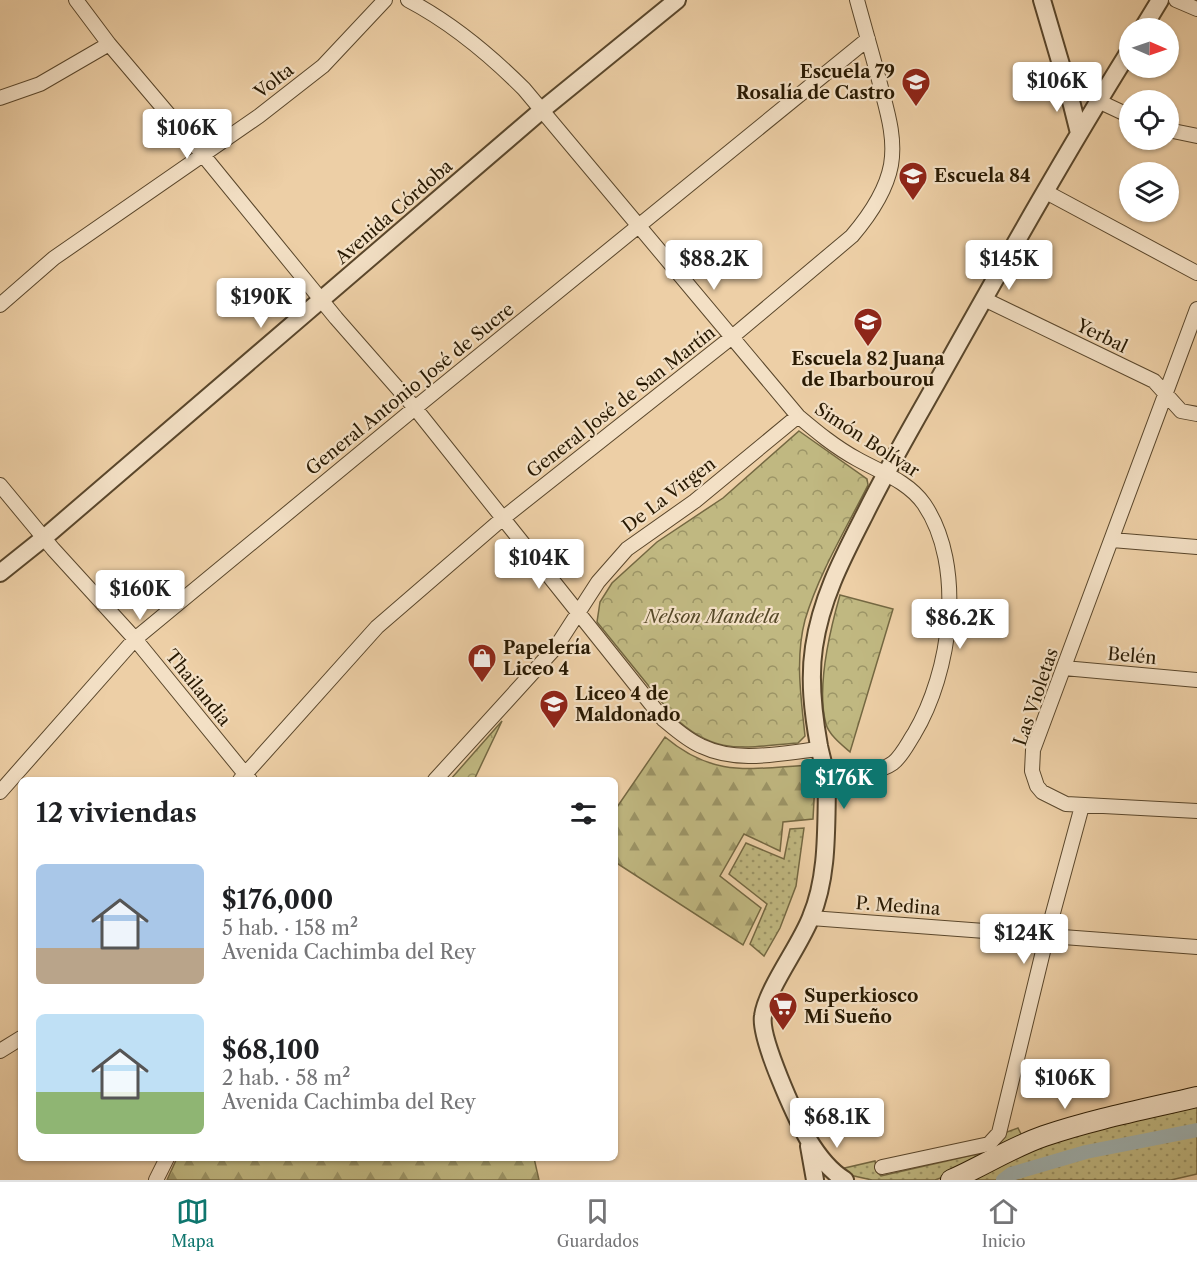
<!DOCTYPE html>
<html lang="es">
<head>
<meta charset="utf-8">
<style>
	body { margin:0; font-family:"Libre Caslon Text",serif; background:#f6f6f6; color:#202124; height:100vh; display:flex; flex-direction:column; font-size:22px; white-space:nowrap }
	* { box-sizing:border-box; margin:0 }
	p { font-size:20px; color:#757577 }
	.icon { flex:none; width:33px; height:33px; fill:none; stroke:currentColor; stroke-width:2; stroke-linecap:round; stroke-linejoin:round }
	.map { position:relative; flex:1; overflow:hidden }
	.panel { position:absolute; left:18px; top:777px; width:600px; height:384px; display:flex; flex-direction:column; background:#fff; border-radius:9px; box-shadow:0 2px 4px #0004 }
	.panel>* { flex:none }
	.needle { width:39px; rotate:92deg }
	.fabs { position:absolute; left:1119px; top:18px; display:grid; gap:12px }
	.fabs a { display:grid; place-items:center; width:60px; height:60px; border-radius:50%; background:#fff; box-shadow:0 2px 4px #0004; font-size:30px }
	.price { position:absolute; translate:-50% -51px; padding:0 14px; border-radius:6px; background:#fff; color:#222; font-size:20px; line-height:39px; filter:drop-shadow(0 2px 3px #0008) }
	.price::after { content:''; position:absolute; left:50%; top:36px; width:18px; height:14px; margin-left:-9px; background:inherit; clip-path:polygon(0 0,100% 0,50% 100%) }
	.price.active { background:#0f766e; color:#fff }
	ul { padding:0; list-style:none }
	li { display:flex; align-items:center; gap:18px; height:150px; padding:0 18px }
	li span { display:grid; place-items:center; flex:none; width:168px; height:120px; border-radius:9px; color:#555 }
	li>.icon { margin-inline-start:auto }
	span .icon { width:72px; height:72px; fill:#fffc; stroke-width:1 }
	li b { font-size:26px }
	h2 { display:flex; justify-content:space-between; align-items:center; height:72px; padding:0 18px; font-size:26px }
	.tabs { display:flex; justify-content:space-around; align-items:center; height:84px; border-top:2px solid #e0e0e0; background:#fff; font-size:16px; color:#757577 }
	.tabs a { display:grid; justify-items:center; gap:3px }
	.tabs .active { color:#0f766e }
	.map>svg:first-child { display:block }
	.grass { fill:url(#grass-dots); stroke:#746842; stroke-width:1.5 }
	.forest { fill:url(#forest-firs); stroke:#746842; stroke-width:1.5 }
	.park { fill:url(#park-crowns); stroke:#746842; stroke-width:1.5 }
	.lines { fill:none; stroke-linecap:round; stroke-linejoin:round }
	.canal { stroke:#9fb3b3; stroke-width:14 }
	.minor-casing { stroke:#59462b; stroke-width:16 }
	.tertiary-casing { stroke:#59462b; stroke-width:20 }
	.secondary-casing { stroke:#281902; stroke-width:22 }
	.minor { stroke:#f3e0c5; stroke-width:14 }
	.tertiary { stroke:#f3e0c5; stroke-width:16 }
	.secondary { stroke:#f3e0c5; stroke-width:20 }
	.labels { text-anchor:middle; stroke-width:4.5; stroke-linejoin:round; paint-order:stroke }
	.poi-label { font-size:18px; font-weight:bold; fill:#281902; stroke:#f3e0c5; text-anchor:start }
	.street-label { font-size:18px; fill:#281902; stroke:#f3e0c5 }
	.park-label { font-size:18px; font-style:italic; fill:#564928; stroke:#f3e0c5 }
</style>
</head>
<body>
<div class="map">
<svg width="1197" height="1180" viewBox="0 0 1197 1180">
	<defs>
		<pattern id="grass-dots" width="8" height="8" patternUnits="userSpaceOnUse" patternTransform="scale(1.5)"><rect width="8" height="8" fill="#c0b881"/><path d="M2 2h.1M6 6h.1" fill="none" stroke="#9c9567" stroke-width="1.8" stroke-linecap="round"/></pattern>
		<pattern id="forest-firs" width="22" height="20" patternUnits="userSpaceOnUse" patternTransform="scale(1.5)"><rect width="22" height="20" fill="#c0b881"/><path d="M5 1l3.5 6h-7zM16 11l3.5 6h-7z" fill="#9c9567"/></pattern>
		<pattern id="park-crowns" width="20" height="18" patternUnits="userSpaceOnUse" patternTransform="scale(1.5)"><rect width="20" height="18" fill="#c0b881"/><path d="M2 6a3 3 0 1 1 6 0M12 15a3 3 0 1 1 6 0" fill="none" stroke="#9c9567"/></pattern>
	</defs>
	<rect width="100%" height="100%" fill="#edcfa6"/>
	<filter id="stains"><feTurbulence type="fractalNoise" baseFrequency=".00333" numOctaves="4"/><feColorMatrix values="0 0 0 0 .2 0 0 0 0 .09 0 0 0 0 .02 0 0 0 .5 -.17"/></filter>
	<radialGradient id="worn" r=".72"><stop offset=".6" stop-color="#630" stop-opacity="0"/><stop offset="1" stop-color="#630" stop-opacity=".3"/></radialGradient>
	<path class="grass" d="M 804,828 L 796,886 L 780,928 L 764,956 L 750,944 L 767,904 L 729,874 L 746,843 L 784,859 L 790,829 Z
		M 1197,1104 L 1197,1174 L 1171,1180 L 972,1180 L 1045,1142 Z
		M 1018,1128 L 1022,1136 L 952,1174 L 935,1180 L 872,1180 L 845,1174 L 836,1170 L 875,1161 L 877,1172 L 881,1176 L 986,1152 L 1000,1144 L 1004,1133 Z"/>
	<path class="forest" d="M 665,737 C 715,779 751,768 811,765 L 815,782 L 813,819 L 783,822 L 780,851 L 744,834 L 720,876 L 761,908 L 743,945 L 615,862 L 615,810 Z
		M 177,1158 L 534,1158 L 539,1180 L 167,1180 Z"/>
	<path class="park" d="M 799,431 L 867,479 L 868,485 C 846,529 819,573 805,620 C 795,658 801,698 805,736 L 798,743 C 744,747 716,757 673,716 L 597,622 L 600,602 L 612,583 L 657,542 L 723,498 Z
		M 840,595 L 893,609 L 850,752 C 842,745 829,735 826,724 C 816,687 830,630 840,595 Z
		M 502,721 L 474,780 L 450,780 Z"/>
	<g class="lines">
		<path class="canal" d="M 1003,1180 L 1011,1174 L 1086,1152 L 1197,1130"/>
		<g class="minor-casing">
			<path id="minor" d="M 76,0 L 109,44 L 203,155 L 336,318 L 415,408 L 663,719 C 675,729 687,740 701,746 C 739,764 780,753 820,749
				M 408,0 C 452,23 489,54 524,89 L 798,416 C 817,432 835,447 857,459 C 880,472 908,481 924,504 C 966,566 951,672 914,734 C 908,743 902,756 893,763 C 875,776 848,772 826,772
				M 1176,0 L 1197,9
				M 0,98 L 40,84 L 109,44
				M 1098,101 L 1130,116
				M 1168,130 L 1197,136
				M 1046,192 L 1197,273
				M 984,299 L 1154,381 L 1181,411 L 1197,414
				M 0,305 L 54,258 L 259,116 L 323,66 L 385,0
				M 1197,309 L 1033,750 L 1032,771 L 1037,786 L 1042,792 L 1066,804 L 1197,811
				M 0,485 L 53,549 L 135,639 L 250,780
				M 1112,540 L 1197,547
				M 1064,668 L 1197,680
				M 240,780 L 377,627 L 502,519 L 732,337 L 852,236 C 869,216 886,192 891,165 C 896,136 886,108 879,80 C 872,53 864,26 857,0
				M 435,780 L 556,647 L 598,582 L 627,549 L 695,501 L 798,416
				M 0,792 L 135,639 L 415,408 L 868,39
				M 811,918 L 1197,947
				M 0,1051 L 21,1038
				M 882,1167 L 989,1144 L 999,1133 L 1047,935 L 1082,806
				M 156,1180 L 167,1158"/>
		</g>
		<g class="tertiary-casing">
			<path id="tertiary" d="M 1042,0 L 1067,85 L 1079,133
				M 1143,28 L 1160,0
				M 1067,85 L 1080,90 L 1104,91
				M 0,573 L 45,537 L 542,110 L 677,0
				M 809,1146 L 815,1180
				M 845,1180 C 830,1171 817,1154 808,1139 C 796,1118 759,1038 763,1016 C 767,988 800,946 811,917 C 828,877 826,829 827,786 C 826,772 822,760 819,746 C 813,713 809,680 814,647 C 821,599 842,559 864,516 C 886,471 911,428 936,384 C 999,272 1062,159 1130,50"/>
		</g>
		<g class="secondary-casing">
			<path id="secondary" d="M 951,1180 C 983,1166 1012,1147 1044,1136 C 1094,1119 1146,1109 1197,1097"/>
		</g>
		<use href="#minor" class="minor"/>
		<use href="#tertiary" class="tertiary"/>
		<use href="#secondary" class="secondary"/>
	</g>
	<defs>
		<g id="school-pin" transform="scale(1.5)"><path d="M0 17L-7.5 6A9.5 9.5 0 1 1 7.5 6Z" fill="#8f2418" stroke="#f3e0c5"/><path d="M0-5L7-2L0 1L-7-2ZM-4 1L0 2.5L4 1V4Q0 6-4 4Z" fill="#fff"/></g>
		<g id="shop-pin" transform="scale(1.5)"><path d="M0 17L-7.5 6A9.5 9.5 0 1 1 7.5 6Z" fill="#8f2418" stroke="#f3e0c5"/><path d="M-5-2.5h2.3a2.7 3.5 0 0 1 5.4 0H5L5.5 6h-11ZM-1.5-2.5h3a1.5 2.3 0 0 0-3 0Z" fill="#fff"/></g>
		<g id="supermarket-pin" transform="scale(1.5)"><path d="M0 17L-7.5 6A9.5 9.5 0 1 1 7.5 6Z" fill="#8f2418" stroke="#f3e0c5"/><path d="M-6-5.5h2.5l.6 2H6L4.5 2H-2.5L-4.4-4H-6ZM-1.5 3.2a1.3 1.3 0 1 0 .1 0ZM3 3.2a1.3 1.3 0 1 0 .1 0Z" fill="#fff"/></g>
	</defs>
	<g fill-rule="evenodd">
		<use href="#school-pin" x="916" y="82"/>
		<use href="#school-pin" x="913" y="176"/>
		<use href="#school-pin" x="868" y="322"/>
		<use href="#shop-pin" x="482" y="658"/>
		<use href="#school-pin" x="554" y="704"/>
		<use href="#supermarket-pin" x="783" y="1006"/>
	</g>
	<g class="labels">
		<g class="poi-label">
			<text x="895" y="78" text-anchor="end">Escuela 79<tspan x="895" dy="21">Rosalía de Castro</tspan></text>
			<text x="934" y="182">Escuela 84</text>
			<text x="868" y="365" text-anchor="middle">Escuela 82 Juana<tspan x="868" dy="21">de Ibarbourou</tspan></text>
			<text x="503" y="654">Papelería<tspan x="503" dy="21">Liceo 4</tspan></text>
			<text x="575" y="700">Liceo 4 de<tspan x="575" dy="21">Maldonado</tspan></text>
			<text x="804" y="1002">Superkiosco<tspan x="804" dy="21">Mi Sueño</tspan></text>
		</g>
		<g class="street-label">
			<text transform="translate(274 81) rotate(-38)" y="6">Volta</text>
			<text transform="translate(394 212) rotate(-41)" y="6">Avenida Córdoba</text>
			<text transform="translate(1102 336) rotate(26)" y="6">Yerbal</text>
			<text transform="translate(410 389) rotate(-39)" y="6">General Antonio José de Sucre</text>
			<text transform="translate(621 402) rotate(-38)" y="6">General José de San Martín</text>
			<text transform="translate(867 440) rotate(33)" y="6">Simón Bolívar</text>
			<text transform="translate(669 495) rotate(-37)" y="6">De La Virgen</text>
			<text transform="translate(1132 656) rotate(5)" y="6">Belén</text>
			<text transform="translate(198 688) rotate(51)" y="6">Thailandia</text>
			<text transform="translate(1036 697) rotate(-71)" y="6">Las Violetas</text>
			<text transform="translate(898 906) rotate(4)" y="6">P. Medina</text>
		</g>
		<g class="park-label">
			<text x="712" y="623">Nelson Mandela</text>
		</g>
	</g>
	<rect width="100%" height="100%" filter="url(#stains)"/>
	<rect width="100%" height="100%" fill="url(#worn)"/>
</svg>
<div class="fabs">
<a><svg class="needle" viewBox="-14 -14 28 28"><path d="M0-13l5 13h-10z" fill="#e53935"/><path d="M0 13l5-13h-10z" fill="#757577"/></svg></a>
<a><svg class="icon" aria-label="locate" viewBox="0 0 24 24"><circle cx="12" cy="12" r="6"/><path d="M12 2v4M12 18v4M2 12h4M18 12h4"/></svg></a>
<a><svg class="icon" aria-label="layers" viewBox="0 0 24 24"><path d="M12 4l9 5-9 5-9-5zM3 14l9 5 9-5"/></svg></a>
</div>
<b class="price" style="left:1057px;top:113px">$106K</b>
<b class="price" style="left:187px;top:160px">$106K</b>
<b class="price" style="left:714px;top:291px">$88.2K</b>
<b class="price" style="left:1009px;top:291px">$145K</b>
<b class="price" style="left:261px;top:329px">$190K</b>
<b class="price" style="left:539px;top:590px">$104K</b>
<b class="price" style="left:140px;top:621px">$160K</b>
<b class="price" style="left:960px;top:650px">$86.2K</b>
<b class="price active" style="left:844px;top:810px">$176K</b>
<b class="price" style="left:1024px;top:965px">$124K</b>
<b class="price" style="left:1065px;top:1110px">$106K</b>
<b class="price" style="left:837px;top:1149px">$68.1K</b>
<section class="panel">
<h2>12 viviendas<svg class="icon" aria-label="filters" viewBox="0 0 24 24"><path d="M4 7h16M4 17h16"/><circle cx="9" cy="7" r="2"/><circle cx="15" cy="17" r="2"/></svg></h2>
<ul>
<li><span style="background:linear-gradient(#a9c7e8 70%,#b9a48a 0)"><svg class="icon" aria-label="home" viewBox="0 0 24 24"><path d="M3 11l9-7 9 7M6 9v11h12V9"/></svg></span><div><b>$176,000</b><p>5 hab. · 158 m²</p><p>Avenida Cachimba del Rey</p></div></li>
<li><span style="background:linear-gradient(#bfe0f5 65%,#8fb573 0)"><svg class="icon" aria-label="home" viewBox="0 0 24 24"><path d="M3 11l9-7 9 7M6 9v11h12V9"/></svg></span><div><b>$68,100</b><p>2 hab. · 58 m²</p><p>Avenida Cachimba del Rey</p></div></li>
</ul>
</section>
</div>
<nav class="tabs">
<a class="active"><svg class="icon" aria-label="map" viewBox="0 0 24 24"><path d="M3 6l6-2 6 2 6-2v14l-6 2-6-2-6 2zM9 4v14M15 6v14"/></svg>Mapa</a>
<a><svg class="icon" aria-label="saved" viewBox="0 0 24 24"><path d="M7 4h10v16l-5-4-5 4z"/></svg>Guardados</a>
<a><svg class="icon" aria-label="home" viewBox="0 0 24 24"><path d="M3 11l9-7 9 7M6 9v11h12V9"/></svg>Inicio</a>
</nav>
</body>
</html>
